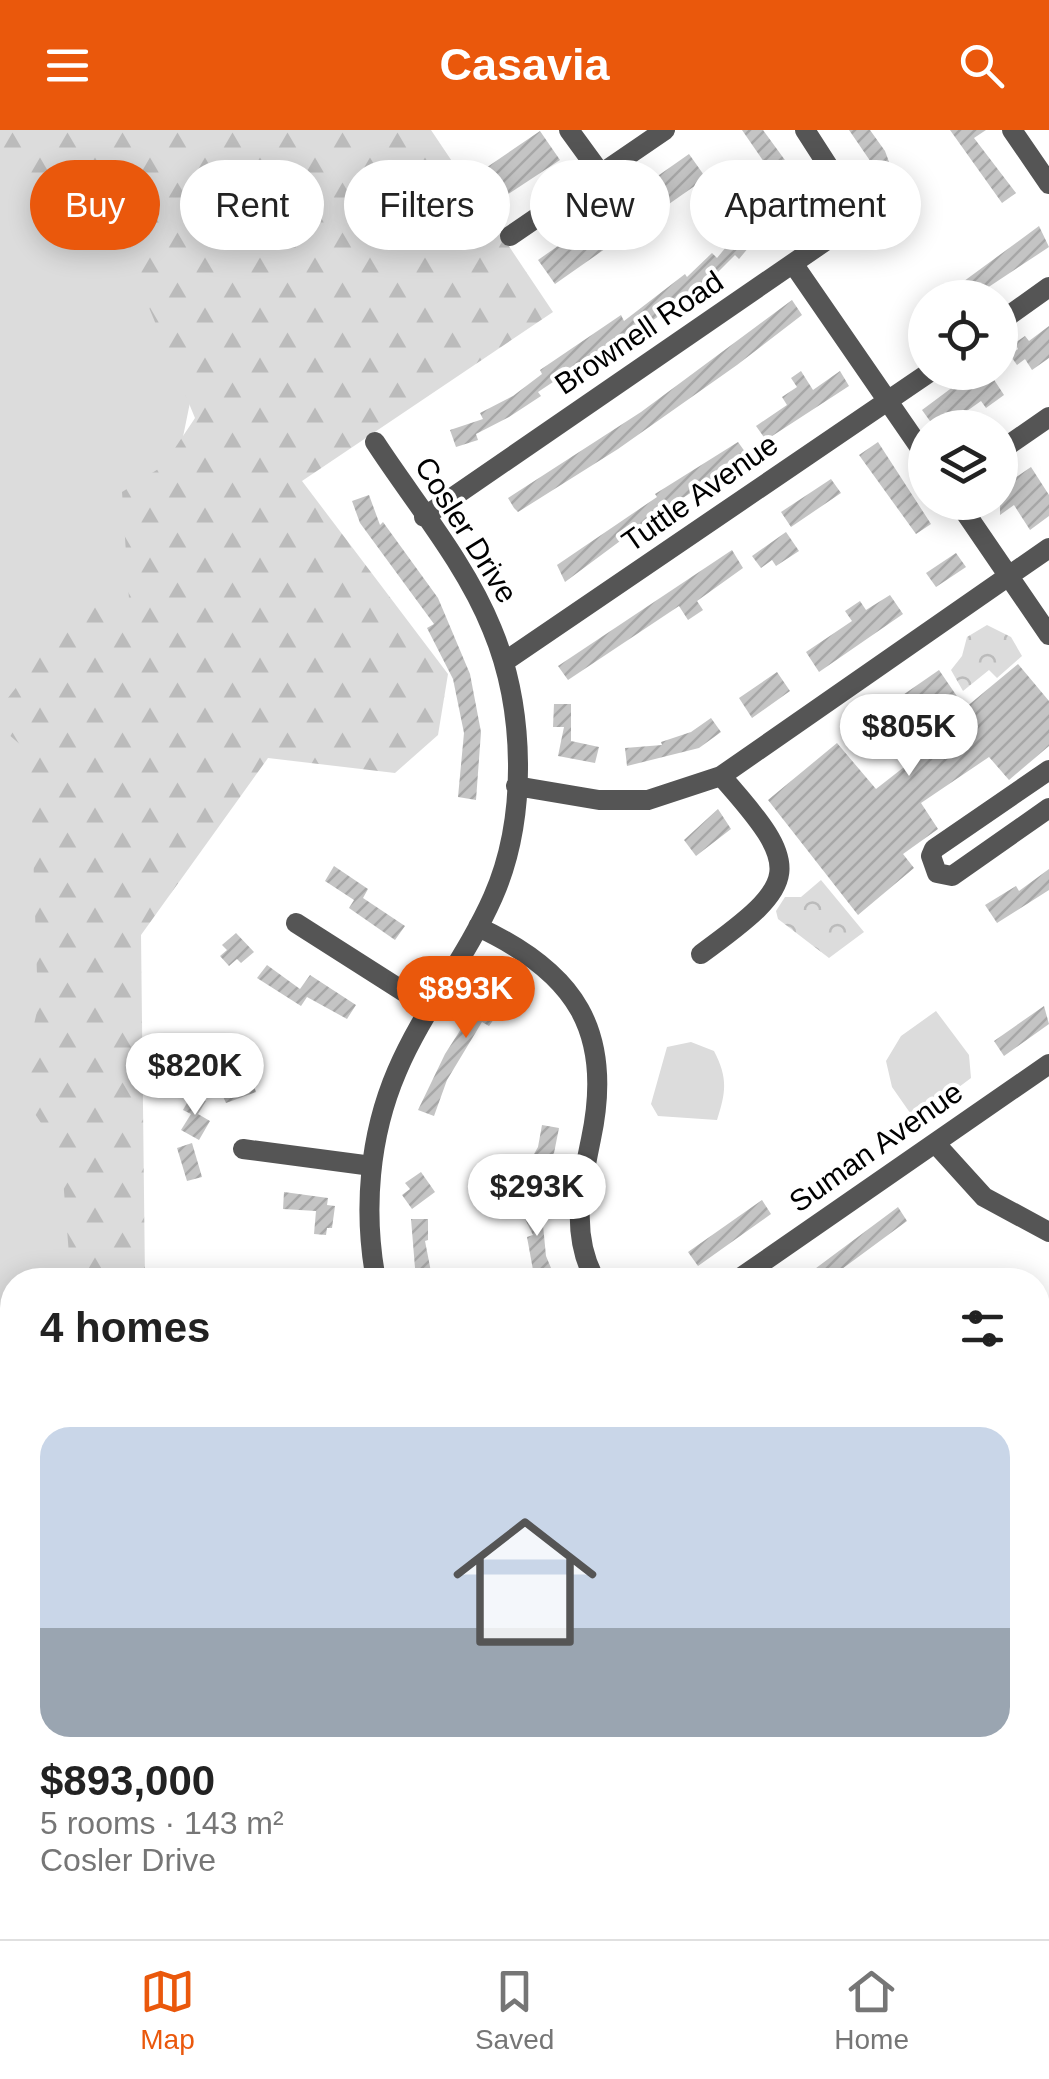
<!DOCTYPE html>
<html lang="en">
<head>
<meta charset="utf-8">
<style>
	body { margin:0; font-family:Arial,sans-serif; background:#f2f2f2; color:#222; height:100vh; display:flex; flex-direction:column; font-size:38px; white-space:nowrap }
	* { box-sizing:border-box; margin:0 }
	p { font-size:32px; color:#767676 }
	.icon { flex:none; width:55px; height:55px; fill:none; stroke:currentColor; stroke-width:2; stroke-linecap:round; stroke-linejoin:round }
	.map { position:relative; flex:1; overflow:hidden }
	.drawer { position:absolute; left:0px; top:1138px; width:1050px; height:672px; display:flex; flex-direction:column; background:#fff; border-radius:40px 40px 0 0; box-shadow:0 5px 25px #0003 }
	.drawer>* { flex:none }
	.banner { position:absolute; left:30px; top:30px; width:990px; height:90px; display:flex; gap:20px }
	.tools { position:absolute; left:908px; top:150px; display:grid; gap:20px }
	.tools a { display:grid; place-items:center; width:110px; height:110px; border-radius:50%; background:#fff; box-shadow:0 5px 25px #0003; font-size:50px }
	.price { position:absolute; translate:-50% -85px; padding:0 22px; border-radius:35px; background:#fff; color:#222; font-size:32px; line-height:65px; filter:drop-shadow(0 2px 5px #0008) }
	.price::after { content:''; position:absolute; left:50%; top:60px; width:30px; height:22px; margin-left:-15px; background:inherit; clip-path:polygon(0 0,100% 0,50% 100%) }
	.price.selected { background:#ea580c; color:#fff }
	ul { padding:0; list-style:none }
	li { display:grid; align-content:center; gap:20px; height:530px; padding:0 40px }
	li+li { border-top:2px solid #e0e0e0 }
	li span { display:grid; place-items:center; height:310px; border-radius:30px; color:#555 }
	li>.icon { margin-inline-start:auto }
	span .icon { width:180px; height:180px; fill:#fffc; stroke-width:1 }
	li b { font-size:42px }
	h2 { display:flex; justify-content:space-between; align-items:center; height:120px; padding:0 40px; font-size:42px }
	.tag { padding:0 35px; border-radius:45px; background:#fff; box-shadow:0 5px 25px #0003; font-size:35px; line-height:90px }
	.tag.selected { background:#ea580c; color:#fff }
	header { display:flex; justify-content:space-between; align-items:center; height:130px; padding:0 40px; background:#ea580c; color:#fff; font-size:45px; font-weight:700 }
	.tab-bar { display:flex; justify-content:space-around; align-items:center; height:140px; border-top:2px solid #e0e0e0; background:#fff; font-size:28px; color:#767676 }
	.tab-bar a { display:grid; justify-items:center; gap:5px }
	.tab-bar .selected { color:#ea580c }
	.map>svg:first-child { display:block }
	.grass { fill:#dcdcdc }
	.forest { fill:url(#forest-firs) }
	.park { fill:url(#park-crowns) }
	.building { fill:url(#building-hatch) }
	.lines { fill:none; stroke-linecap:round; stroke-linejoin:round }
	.minor { stroke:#555; stroke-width:20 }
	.labels { text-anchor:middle; stroke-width:8; stroke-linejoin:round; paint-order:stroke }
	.street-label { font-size:30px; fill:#000; stroke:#fff }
</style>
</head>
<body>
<header><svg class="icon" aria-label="menu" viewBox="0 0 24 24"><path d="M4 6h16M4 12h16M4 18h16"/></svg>Casavia<svg class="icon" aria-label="search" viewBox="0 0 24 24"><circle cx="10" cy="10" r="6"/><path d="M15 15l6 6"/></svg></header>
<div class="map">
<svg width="1049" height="1809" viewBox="0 0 1049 1809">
	<defs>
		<pattern id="forest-firs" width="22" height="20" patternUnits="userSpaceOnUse" patternTransform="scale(2.5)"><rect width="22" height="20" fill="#dcdcdc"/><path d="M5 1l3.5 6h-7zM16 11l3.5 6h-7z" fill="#bbb"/></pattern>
		<pattern id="park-crowns" width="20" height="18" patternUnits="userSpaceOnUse" patternTransform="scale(2.5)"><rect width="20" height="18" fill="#dcdcdc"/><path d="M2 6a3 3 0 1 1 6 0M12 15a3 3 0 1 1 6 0" fill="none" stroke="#bbb"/></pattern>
		<pattern id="building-hatch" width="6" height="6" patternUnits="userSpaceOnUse" patternTransform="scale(2.5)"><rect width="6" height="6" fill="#c4c4c4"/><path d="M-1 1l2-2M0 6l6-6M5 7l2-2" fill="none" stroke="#a7a7a7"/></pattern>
	</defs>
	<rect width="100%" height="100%" fill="#fff"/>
	<path class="grass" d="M 0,1 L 154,136 L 196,243 L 64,892 L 83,1150 L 12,1150 L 12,1798 L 0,1809 Z
		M 936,881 L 969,925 L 971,948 L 915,990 L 892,957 L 886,931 L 901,906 Z
		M 691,912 L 714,921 C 728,948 726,962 717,990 L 658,986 L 651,974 L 667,917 Z"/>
	<path class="forest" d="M 0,0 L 431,0 L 553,182 L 302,351 L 448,544 L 438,605 L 395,643 L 268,628 L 141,805 L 145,1150 L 71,1150 L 61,1023 L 19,960 L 38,877 L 30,623 L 0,597 L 0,578 L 22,550 L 25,507 L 66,484 L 129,469 L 122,362 L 163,336 L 195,288 L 135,144 L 0,19 Z
		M 0,1353 L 12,1363 L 12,1798 L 317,1798 L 328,1809 L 0,1809 Z"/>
	<path class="park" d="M 987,495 L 1011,507 L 1022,526 L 997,548 L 989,540 L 963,561 L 951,540 L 962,526 L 967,507 Z
		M 821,750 L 864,802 L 829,828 L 778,789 L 776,781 L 785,767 L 801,767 Z"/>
	<path class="building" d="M 742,0 L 763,0 L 817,74 L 798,88 L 788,74 L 791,71 Z
		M 849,0 L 870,0 L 885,21 L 896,51 L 898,96 L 880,94 L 879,71 L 886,71 L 875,38 Z
		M 950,0 L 986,0 L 974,8 L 1016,63 L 1002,73 Z
		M 540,1 L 560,30 L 496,72 L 477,44 Z
		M 689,24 L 706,48 L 555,154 L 538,130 Z
		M 1039,96 L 1049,117 L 972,168 L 941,168 Z
		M 740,100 L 754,111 L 739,129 L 735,125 L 708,152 L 646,195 L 643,192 L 538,262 L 541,266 L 509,287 L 476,304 L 478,310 L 456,317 L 450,300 L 483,289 L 480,283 L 513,266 L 542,244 L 540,240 L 621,185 L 624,191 L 685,144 L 687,147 L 712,123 L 717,128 Z
		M 792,170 L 802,185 L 737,235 L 618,319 L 518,382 L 514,378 L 508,368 L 641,282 Z
		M 1049,196 L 1049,228 L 1032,240 L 1025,229 L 1017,235 L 1010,225 L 1018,219 L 1015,213 L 1025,206 L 1029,211 Z
		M 801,241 L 813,260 L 840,241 L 849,256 L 766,310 L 756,296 L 787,275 L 782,267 L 797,257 L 791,248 Z
		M 973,242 L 989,242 L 1004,265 L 986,278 L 981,271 L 943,298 L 935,298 L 922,280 Z
		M 738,312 L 748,326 L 647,391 L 565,452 L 557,435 L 657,367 L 655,364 Z
		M 878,312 L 931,394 L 916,404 L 859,325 Z
		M 1031,337 L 1049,365 L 1049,386 L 1030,400 L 1014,375 L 1000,385 L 1000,339 L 1009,352 Z
		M 831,349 L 841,363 L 791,397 L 781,382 Z
		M 369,365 L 380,395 L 383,392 L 438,468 L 470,544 L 481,602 L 476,670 L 458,667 L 464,603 L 453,549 L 427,498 L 434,494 L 360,393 L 352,371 Z
		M 786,402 L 799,421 L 776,436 L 772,430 L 761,438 L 752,426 Z
		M 732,420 L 743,438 L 697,471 L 703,480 L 688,490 L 679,476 L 568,550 L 558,536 Z
		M 956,423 L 966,437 L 936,457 L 926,443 Z
		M 890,465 L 903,484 L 819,542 L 806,522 L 852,491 L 845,481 L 860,471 L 866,480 Z
		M 1018,534 L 1049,571 L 1049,616 L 1009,650 L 989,627 L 921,673 L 938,699 L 903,724 L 914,738 L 858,785 L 768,670 L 837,613 L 876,659 L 908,634 L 874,585 L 939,540 L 965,578 Z
		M 777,542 L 790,561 L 752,588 L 739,568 Z
		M 554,574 L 571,574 L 571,611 L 599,617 L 595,633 L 558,626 L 564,597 L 553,597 Z
		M 711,588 L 721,602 L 699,618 L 627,636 L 625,618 L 662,615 L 661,612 L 691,602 Z
		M 718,679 L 731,699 L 696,726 L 684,710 Z
		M 334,736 L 368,759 L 363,768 L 405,796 L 395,810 L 349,778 L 354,770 L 325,751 Z
		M 1049,739 L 1049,760 L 997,793 L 985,775 L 1016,756 L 1019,761 Z
		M 236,803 L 254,822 L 241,833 L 237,829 L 229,836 L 220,826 L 227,820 L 222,815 Z
		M 267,835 L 300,859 L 310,845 L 356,875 L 347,889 L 307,867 L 301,876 L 257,848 Z
		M 500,849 L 512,864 L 489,896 L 482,892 L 447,950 L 434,986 L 418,980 L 445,924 L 484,863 L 480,858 Z
		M 1044,876 L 1049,894 L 1004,926 L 994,911 Z
		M 249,942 L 256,962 L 226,973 L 219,958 Z
		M 192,964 L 206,971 L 198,984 L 210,991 L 199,1010 L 181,1000 L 191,984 L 183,980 Z
		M 542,995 L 559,998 L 554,1023 L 537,1053 L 522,1045 L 538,1017 Z
		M 192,1013 L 202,1047 L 187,1051 L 177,1018 Z
		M 421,1042 L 435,1062 L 412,1079 L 402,1065 L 410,1059 L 405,1053 Z
		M 284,1062 L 328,1068 L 327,1075 L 335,1076 L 332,1098 L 327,1098 L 326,1105 L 314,1104 L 316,1081 L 283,1079 Z
		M 533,1065 L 542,1085 L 546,1126 L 556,1150 L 538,1150 L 533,1140 L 527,1107 L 533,1105 L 517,1073 Z
		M 762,1070 L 771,1084 L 698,1136 L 688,1122 Z
		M 898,1077 L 907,1091 L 827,1150 L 800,1150 Z
		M 411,1089 L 428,1089 L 428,1110 L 425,1111 L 432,1147 L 416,1150 Z
		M 557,1798 L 647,1798 L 655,1809 L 565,1809 Z"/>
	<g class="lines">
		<path class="minor" d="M 569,0 L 601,44
			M 1012,0 L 1049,54
			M 510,106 L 665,0
			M 794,135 L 925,325
			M 1000,192 L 1049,157
			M 375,312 C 414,372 465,432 492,499 C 525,578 528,688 493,767 C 466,828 423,880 397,941 C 369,1006 363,1081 376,1150
			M 1000,321 L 1049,287
			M 958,372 L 1049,505
			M 424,387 L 840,101 L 851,83 L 850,70 L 805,0
			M 504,532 L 930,242
			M 1049,640 L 934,719 L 931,726 L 937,743 L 952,746 L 1049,678
			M 516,656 L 599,670 L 648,670 L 721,646 L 1049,418
			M 296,793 L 431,879
			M 478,797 C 575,842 614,901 591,1009 C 581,1058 570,1103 595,1150
			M 701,824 C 800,752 804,739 721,646
			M 935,1013 L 984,1067 L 1049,1102
			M 243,1019 L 372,1036
			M 737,1150 L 1049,934
			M 1038,1247 L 1049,1185
			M 1038,1346 L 1049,1388
			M 1038,1693 L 1049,1707
			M 872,1798 L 881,1809"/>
	</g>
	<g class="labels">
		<g class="street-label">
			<text transform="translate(639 203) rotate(-34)" y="10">Brownell Road</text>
			<text transform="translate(700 363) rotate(-35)" y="10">Tuttle Avenue</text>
			<text transform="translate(466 400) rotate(58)" y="10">Cosler Drive</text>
			<text transform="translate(876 1017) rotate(-35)" y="10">Suman Avenue</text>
		</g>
	</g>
</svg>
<div class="tools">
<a><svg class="icon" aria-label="locate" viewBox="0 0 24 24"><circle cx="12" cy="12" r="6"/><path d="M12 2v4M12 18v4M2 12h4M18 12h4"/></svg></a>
<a><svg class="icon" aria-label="layers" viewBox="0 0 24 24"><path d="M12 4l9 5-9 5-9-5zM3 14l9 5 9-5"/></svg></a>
</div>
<b class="price" style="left:909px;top:649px">$805K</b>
<b class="price selected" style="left:466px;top:911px">$893K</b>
<b class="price" style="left:195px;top:988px">$820K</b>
<b class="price" style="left:537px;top:1109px">$293K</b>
<div class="banner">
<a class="tag selected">Buy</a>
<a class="tag">Rent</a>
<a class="tag">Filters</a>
<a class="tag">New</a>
<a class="tag">Apartment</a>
</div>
<section class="drawer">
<h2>4 homes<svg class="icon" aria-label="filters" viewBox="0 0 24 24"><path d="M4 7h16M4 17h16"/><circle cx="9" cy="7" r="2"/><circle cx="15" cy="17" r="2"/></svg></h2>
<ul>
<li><span style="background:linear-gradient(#c9d6e8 65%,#9aa5b1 0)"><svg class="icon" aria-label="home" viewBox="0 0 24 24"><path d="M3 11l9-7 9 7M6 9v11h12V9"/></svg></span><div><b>$893,000</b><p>5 rooms · 143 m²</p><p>Cosler Drive</p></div></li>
</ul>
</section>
</div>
<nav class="tab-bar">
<a class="selected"><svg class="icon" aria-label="map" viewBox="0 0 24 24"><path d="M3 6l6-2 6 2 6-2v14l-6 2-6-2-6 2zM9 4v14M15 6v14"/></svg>Map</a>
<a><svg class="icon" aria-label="saved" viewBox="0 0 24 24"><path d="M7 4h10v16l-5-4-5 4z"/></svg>Saved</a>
<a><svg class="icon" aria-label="home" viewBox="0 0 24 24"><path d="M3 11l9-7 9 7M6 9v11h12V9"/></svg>Home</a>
</nav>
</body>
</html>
